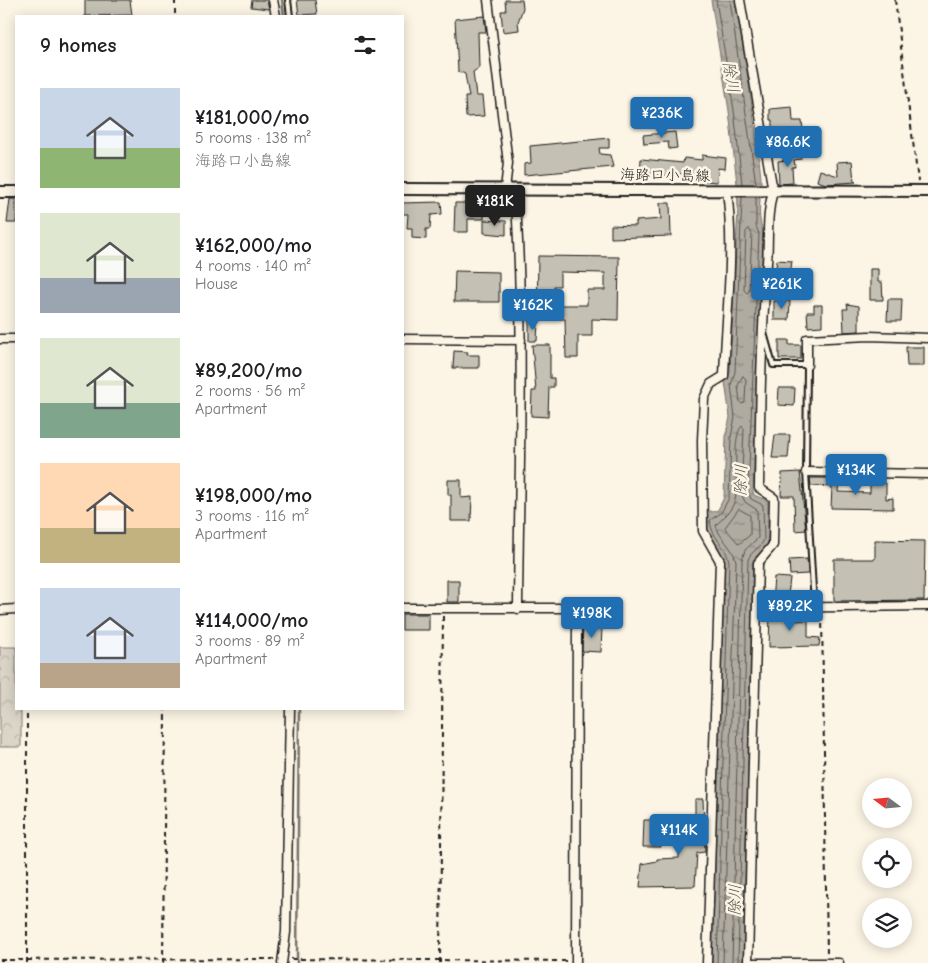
<!DOCTYPE html>
<html lang="en">
<head>
<meta charset="utf-8">
<style>
	body { margin:0; font-family:"Comic Neue","Klee One",sans-serif; background:#f6f6f6; color:#202124; height:100vh; display:flex; flex-direction:column; font-size:19px; white-space:nowrap }
	* { box-sizing:border-box; margin:0 }
	p { font-size:16px; color:#757577 }
	.icon { flex:none; width:28px; height:28px; fill:none; stroke:currentColor; stroke-width:2; stroke-linecap:round; stroke-linejoin:round }
	.map { position:relative; flex:1; overflow:hidden }
	.panel { position:absolute; left:15px; top:15px; width:389px; height:695px; display:flex; flex-direction:column; background:#fff; border-radius:0px; box-shadow:0 2px 12px #0003 }
	.panel>* { flex:none }
	.needle { width:32px; rotate:286deg }
	.buttons { position:absolute; left:862px; top:778px; display:grid; gap:10px }
	.buttons a { display:grid; place-items:center; width:50px; height:50px; border-radius:50%; background:#fff; box-shadow:0 2px 12px #0003; font-size:25px }
	.price { position:absolute; translate:-50% -42px; padding:0 11px; border-radius:5px; background:#1f6fb2; color:#fff; font-size:16px; line-height:32px; filter:drop-shadow(0 1px 2px #0008) }
	.price::after { content:''; position:absolute; left:50%; top:30px; width:15px; height:11px; margin-left:-8px; background:inherit; clip-path:polygon(0 0,100% 0,50% 100%) }
	.price.current { background:#222; color:#fff }
	ul { padding:0; list-style:none }
	li { display:flex; align-items:center; gap:15px; height:125px; padding:0 25px }
	li span { display:grid; place-items:center; flex:none; width:140px; height:100px; border-radius:0px; color:#555 }
	li>.icon { margin-inline-start:auto }
	span .icon { width:60px; height:60px; fill:#fffc; stroke-width:1 }
	li b { font-size:21px }
	h2 { display:flex; justify-content:space-between; align-items:center; height:60px; padding:0 25px; font-size:21px }
	.map>svg:first-child { display:block }
	.forest { fill:url(#forest-crowns); stroke:#7c7872 }
	.water { fill:url(#water-ripples); stroke:#75726c }
	.lines { fill:none; stroke-linecap:round; stroke-linejoin:round }
	.shore { stroke:#575551; stroke-width:1 }
	.stream { stroke:#75726c; stroke-width:2.5 }
	.building { fill:#c4c0b3; stroke:#1c1c1c }
	.lane-casing { stroke:#1c1c1c; stroke-width:8 }
	.street-casing { stroke:#1c1c1c; stroke-width:11 }
	.secondary-casing { stroke:#1c1c1c; stroke-width:14 }
	.path { stroke:#1c1c1c; stroke-width:2; stroke-dasharray:5 4; stroke-linecap:butt }
	.lane { stroke:#fcf5e5; stroke-width:4 }
	.street { stroke:#fcf5e5; stroke-width:8 }
	.secondary { stroke:#fcf5e5; stroke-width:10 }
	.labels { text-anchor:middle; stroke-width:5; stroke-linejoin:round; paint-order:stroke }
	.street-label { font-size:15px; fill:#1c1c1c; stroke:#fcf5e5 }
	.water-label { font-size:16px; font-style:italic; fill:#575551; stroke:#fcf5e5 }
</style>
</head>
<body>
<div class="map">
<svg width="928" height="963" viewBox="0 0 928 963">
	<defs>
		<pattern id="forest-crowns" width="20" height="18" patternUnits="userSpaceOnUse" patternTransform="scale(1.25)"><rect width="20" height="18" fill="#dbd5c8"/><path d="M2 6a3 3 0 1 1 6 0M12 15a3 3 0 1 1 6 0" fill="none" stroke="#bbb6ab"/></pattern>
		<pattern id="water-ripples" width="26" height="14" patternUnits="userSpaceOnUse" patternTransform="scale(1.25)"><rect width="26" height="14" fill="#b0aba1"/><path d="M2 4q2-2 4 0t4 0M15 11q2-2 4 0t4 0" fill="none" stroke="#8e8a82"/></pattern>
	</defs>
	<rect width="100%" height="100%" fill="#fcf5e5"/>
	<filter id="ink" filterUnits="userSpaceOnUse"><feTurbulence type="fractalNoise" baseFrequency=".02" numOctaves="2"/><feDisplacementMap in="SourceGraphic" scale="10" xChannelSelector="R" yChannelSelector="G"/><feConvolveMatrix kernelMatrix="1 2 1 2 8 2 1 2 1" color-interpolation-filters="sRGB"/></filter>
	<g filter="url(#ink)">
		<path class="forest" d="M 0,647 L 16,647 L 16,709 L 21,709 L 21,747 L 0,747 Z"/>
		<path class="water" d="M 711,0 L 735,0 C 745,59 755,118 761,178 C 762,194 755,219 765,234 L 763,235 L 753,492 L 754,495 L 768,501 L 768,544 L 753,560 L 743,963 L 712,963 L 724,561 L 705,529 L 705,509 L 712,512 L 718,510 L 724,497 L 726,436 L 730,417 L 725,382 L 730,372 L 738,208 L 737,184 L 729,111 Z"/>
		<g class="lines">
			<path class="shore" d="M 716,0 L 734,110 L 742,184
				M 730,0 L 756,184
				M 749,229 L 752,234 L 749,291 L 747,293 L 744,290 L 746,232 Z
				M 743,376 L 746,379 L 745,402 L 742,404 L 740,402 L 738,386 Z
				M 739,509 L 750,515 L 750,535 L 739,544 L 725,528 Z
				M 717,963 L 729,561 C 726,545 711,538 710,520 L 721,513 L 729,498 L 731,437 L 735,417 L 731,385 L 735,372 L 742,197
				M 723,963 L 736,561 C 733,546 719,539 716,525 C 724,517 731,512 735,500 C 739,484 731,436 742,426 L 744,429 L 741,493 L 745,502 L 757,510 L 758,538 L 745,550 L 742,560 L 732,963
				M 738,963 L 748,560 C 751,550 762,548 764,539 L 763,505 L 751,499 L 748,491 L 759,234 L 756,226 L 756,197"/>
			<path class="stream" d="M 282,0 L 284,16
				M 297,963 L 299,709"/>
		</g>
		<path class="building" d="M 85,0 L 130,0 L 132,15 L 85,16 Z
			M 252,0 L 267,0 L 269,9 L 251,7 Z
			M 297,0 L 315,0 L 317,14 L 299,15 Z
			M 505,0 L 522,0 L 523,8 L 518,22 L 519,30 L 503,32 L 501,11 L 506,11 Z
			M 484,16 L 486,32 L 478,32 L 479,68 L 473,72 L 476,96 L 482,96 L 484,116 L 466,117 L 465,97 L 469,97 L 465,74 L 458,71 L 455,19 Z
			M 792,107 L 793,121 L 802,121 L 803,130 L 785,132 L 785,142 L 772,142 L 772,120 L 770,120 L 770,109 Z
			M 675,132 L 677,148 L 669,149 L 668,142 L 644,144 L 643,135 Z
			M 609,138 L 609,148 L 599,148 L 600,154 L 610,155 L 613,167 L 524,175 L 524,164 L 531,163 L 530,146 Z
			M 800,151 L 801,159 L 794,160 L 795,167 L 792,167 L 793,183 L 779,184 L 778,161 L 787,160 L 787,152 Z
			M 702,155 L 726,158 L 725,169 L 718,168 L 717,182 L 704,181 L 705,176 L 670,173 L 669,176 L 640,174 L 641,159 L 683,163 L 684,158 L 702,160 Z
			M 852,161 L 854,181 L 856,182 L 826,184 L 817,181 L 820,170 L 838,176 L 837,162 Z
			M 10,199 L 16,199 L 16,223 L 7,223 Z
			M 441,202 L 442,214 L 431,215 L 430,229 L 426,229 L 426,239 L 412,238 L 412,228 L 407,228 L 408,214 L 402,214 L 402,203 Z
			M 455,203 L 485,203 L 484,219 L 468,219 L 468,232 L 454,232 Z
			M 660,203 L 670,203 L 671,236 L 611,238 L 611,225 L 636,226 L 636,221 L 661,219 Z
			M 484,220 L 506,221 L 506,235 L 484,233 Z
			M 538,256 L 619,257 L 618,320 L 592,319 L 592,336 L 578,336 L 578,358 L 566,358 L 565,319 L 560,319 L 560,305 L 587,305 L 587,290 L 605,290 L 605,273 L 560,272 L 560,286 L 554,286 L 554,300 L 546,300 L 546,319 L 537,319 Z
			M 777,260 L 792,261 L 790,276 L 775,274 Z
			M 870,269 L 878,269 L 878,282 L 882,282 L 883,300 L 870,300 Z
			M 455,271 L 499,272 L 499,302 L 454,302 Z
			M 888,299 L 902,299 L 901,321 L 887,321 Z
			M 774,301 L 790,301 L 789,320 L 774,320 Z
			M 847,304 L 859,306 L 859,331 L 844,332 L 843,309 L 848,309 Z
			M 814,305 L 822,305 L 822,326 L 808,327 L 807,312 L 814,312 Z
			M 529,321 L 538,322 L 537,341 L 529,341 Z
			M 779,340 L 789,340 L 789,345 L 801,345 L 801,359 L 779,359 Z
			M 532,345 L 550,345 L 550,378 L 554,378 L 554,387 L 549,387 L 548,417 L 531,416 L 532,391 L 536,391 Z
			M 906,347 L 924,347 L 924,366 L 907,366 Z
			M 454,351 L 468,352 L 467,355 L 479,355 L 479,368 L 453,368 Z
			M 779,388 L 795,388 L 794,406 L 778,405 Z
			M 775,435 L 790,435 L 788,458 L 772,458 Z
			M 800,472 L 806,530 L 795,531 L 794,496 L 781,496 L 782,473 Z
			M 810,478 L 839,478 L 838,492 L 870,493 L 870,484 L 886,483 L 886,499 L 893,498 L 893,509 L 831,508 L 832,487 L 811,486 Z
			M 448,480 L 461,480 L 461,498 L 472,497 L 471,521 L 451,521 L 451,495 L 448,495 Z
			M 875,540 L 925,541 L 924,600 L 834,601 L 834,559 L 875,559 Z
			M 807,559 L 808,574 L 790,575 L 789,560 Z
			M 774,577 L 790,578 L 788,595 L 784,602 L 772,602 Z
			M 447,580 L 459,580 L 459,602 L 447,602 Z
			M 770,613 L 795,613 L 794,621 L 808,620 L 808,637 L 820,638 L 819,646 L 769,647 Z
			M 402,614 L 429,614 L 429,630 L 402,630 Z
			M 583,626 L 602,627 L 601,652 L 582,651 Z
			M 695,799 L 703,799 L 705,852 L 697,853 L 695,886 L 640,887 L 642,864 L 657,861 L 657,859 L 679,858 L 679,821 L 695,821 Z
			M 644,820 L 661,820 L 661,847 L 643,847 Z"/>
		<g class="lines">
			<g class="lane-casing">
				<path id="lane" d="M 288,0 L 290,16
					M 765,336 L 773,365 L 807,365 L 806,472 L 814,606"/>
			</g>
			<g class="street-casing">
				<path id="street" d="M 273,0 L 276,16
					M 488,0 L 508,163 L 505,189
					M 740,0 L 773,191 C 766,215 769,238 767,263 C 761,338 760,413 759,488 L 774,498 L 773,545 L 758,563 L 748,963
					M 515,189 C 525,329 519,469 518,609
					M 0,339 L 16,339
					M 402,339 L 521,340
					M 807,365 L 807,339 L 869,336 L 928,338
					M 806,472 L 928,474
					M 402,608 L 577,608 L 576,963
					M 757,608 L 928,606
					M 0,610 L 16,609
					M 282,963 L 286,932 L 290,709
					M 707,963 L 720,561 L 703,531 L 702,440 L 704,399 L 711,384 L 724,376 C 726,315 735,253 727,191
					M 748,963 L 839,963"/>
			</g>
			<g class="secondary-casing">
				<path id="secondary" d="M 402,189 L 928,191
					M 0,192 L 16,192"/>
			</g>
			<path class="path" d="M 175,0 L 175,16
				M 895,0 L 918,181
				M 822,615 L 827,955
				M 291,959 L 569,961
				M 0,960 L 274,959
				M 27,963 L 27,709
				M 163,963 L 165,709
				M 440,963 L 443,615"/>
			<use href="#lane" class="lane"/>
			<use href="#street" class="street"/>
			<use href="#secondary" class="secondary"/>
		</g>
	</g>
	<g class="labels">
		<g class="street-label">
			<text transform="translate(665 175) rotate(1)" y="5">海路口小島線</text>
		</g>
		<g class="water-label">
			<text transform="translate(732 77) rotate(80)" y="6">除川</text>
			<text transform="translate(740 480) rotate(-88)" y="6">除川</text>
			<text transform="translate(734 900) rotate(-89)" y="6">除川</text>
		</g>
	</g>
</svg>
<div class="buttons">
<a><svg class="needle" viewBox="-14 -14 28 28"><path d="M0-13l5 13h-10z" fill="#e53935"/><path d="M0 13l5-13h-10z" fill="#757577"/></svg></a>
<a><svg class="icon" aria-label="locate" viewBox="0 0 24 24"><circle cx="12" cy="12" r="6"/><path d="M12 2v4M12 18v4M2 12h4M18 12h4"/></svg></a>
<a><svg class="icon" aria-label="layers" viewBox="0 0 24 24"><path d="M12 4l9 5-9 5-9-5zM3 14l9 5 9-5"/></svg></a>
</div>
<b class="price" style="left:662px;top:139px">¥236K</b>
<b class="price" style="left:788px;top:168px">¥86.6K</b>
<b class="price current" style="left:495px;top:227px">¥181K</b>
<b class="price" style="left:782px;top:310px">¥261K</b>
<b class="price" style="left:533px;top:331px">¥162K</b>
<b class="price" style="left:856px;top:496px">¥134K</b>
<b class="price" style="left:790px;top:632px">¥89.2K</b>
<b class="price" style="left:592px;top:639px">¥198K</b>
<b class="price" style="left:679px;top:856px">¥114K</b>
<section class="panel">
<h2>9 homes<svg class="icon" aria-label="filters" viewBox="0 0 24 24"><path d="M4 7h16M4 17h16"/><circle cx="9" cy="7" r="2"/><circle cx="15" cy="17" r="2"/></svg></h2>
<ul>
<li><span style="background:linear-gradient(#c9d6e8 60%,#8fb573 0)"><svg class="icon" aria-label="home" viewBox="0 0 24 24"><path d="M3 11l9-7 9 7M6 9v11h12V9"/></svg></span><div><b>¥181,000/mo</b><p>5 rooms · 138 m²</p><p>海路口小島線</p></div></li>
<li><span style="background:linear-gradient(#dfe7d0 65%,#9aa5b1 0)"><svg class="icon" aria-label="home" viewBox="0 0 24 24"><path d="M3 11l9-7 9 7M6 9v11h12V9"/></svg></span><div><b>¥162,000/mo</b><p>4 rooms · 140 m²</p><p>House</p></div></li>
<li><span style="background:linear-gradient(#dfe7d0 65%,#7fa58c 0)"><svg class="icon" aria-label="home" viewBox="0 0 24 24"><path d="M3 11l9-7 9 7M6 9v11h12V9"/></svg></span><div><b>¥89,200/mo</b><p>2 rooms · 56 m²</p><p>Apartment</p></div></li>
<li><span style="background:linear-gradient(#ffd9b3 65%,#c2b280 0)"><svg class="icon" aria-label="home" viewBox="0 0 24 24"><path d="M3 11l9-7 9 7M6 9v11h12V9"/></svg></span><div><b>¥198,000/mo</b><p>3 rooms · 116 m²</p><p>Apartment</p></div></li>
<li><span style="background:linear-gradient(#c9d6e8 75%,#b9a48a 0)"><svg class="icon" aria-label="home" viewBox="0 0 24 24"><path d="M3 11l9-7 9 7M6 9v11h12V9"/></svg></span><div><b>¥114,000/mo</b><p>3 rooms · 89 m²</p><p>Apartment</p></div></li>
</ul>
</section>
</div>
</body>
</html>
